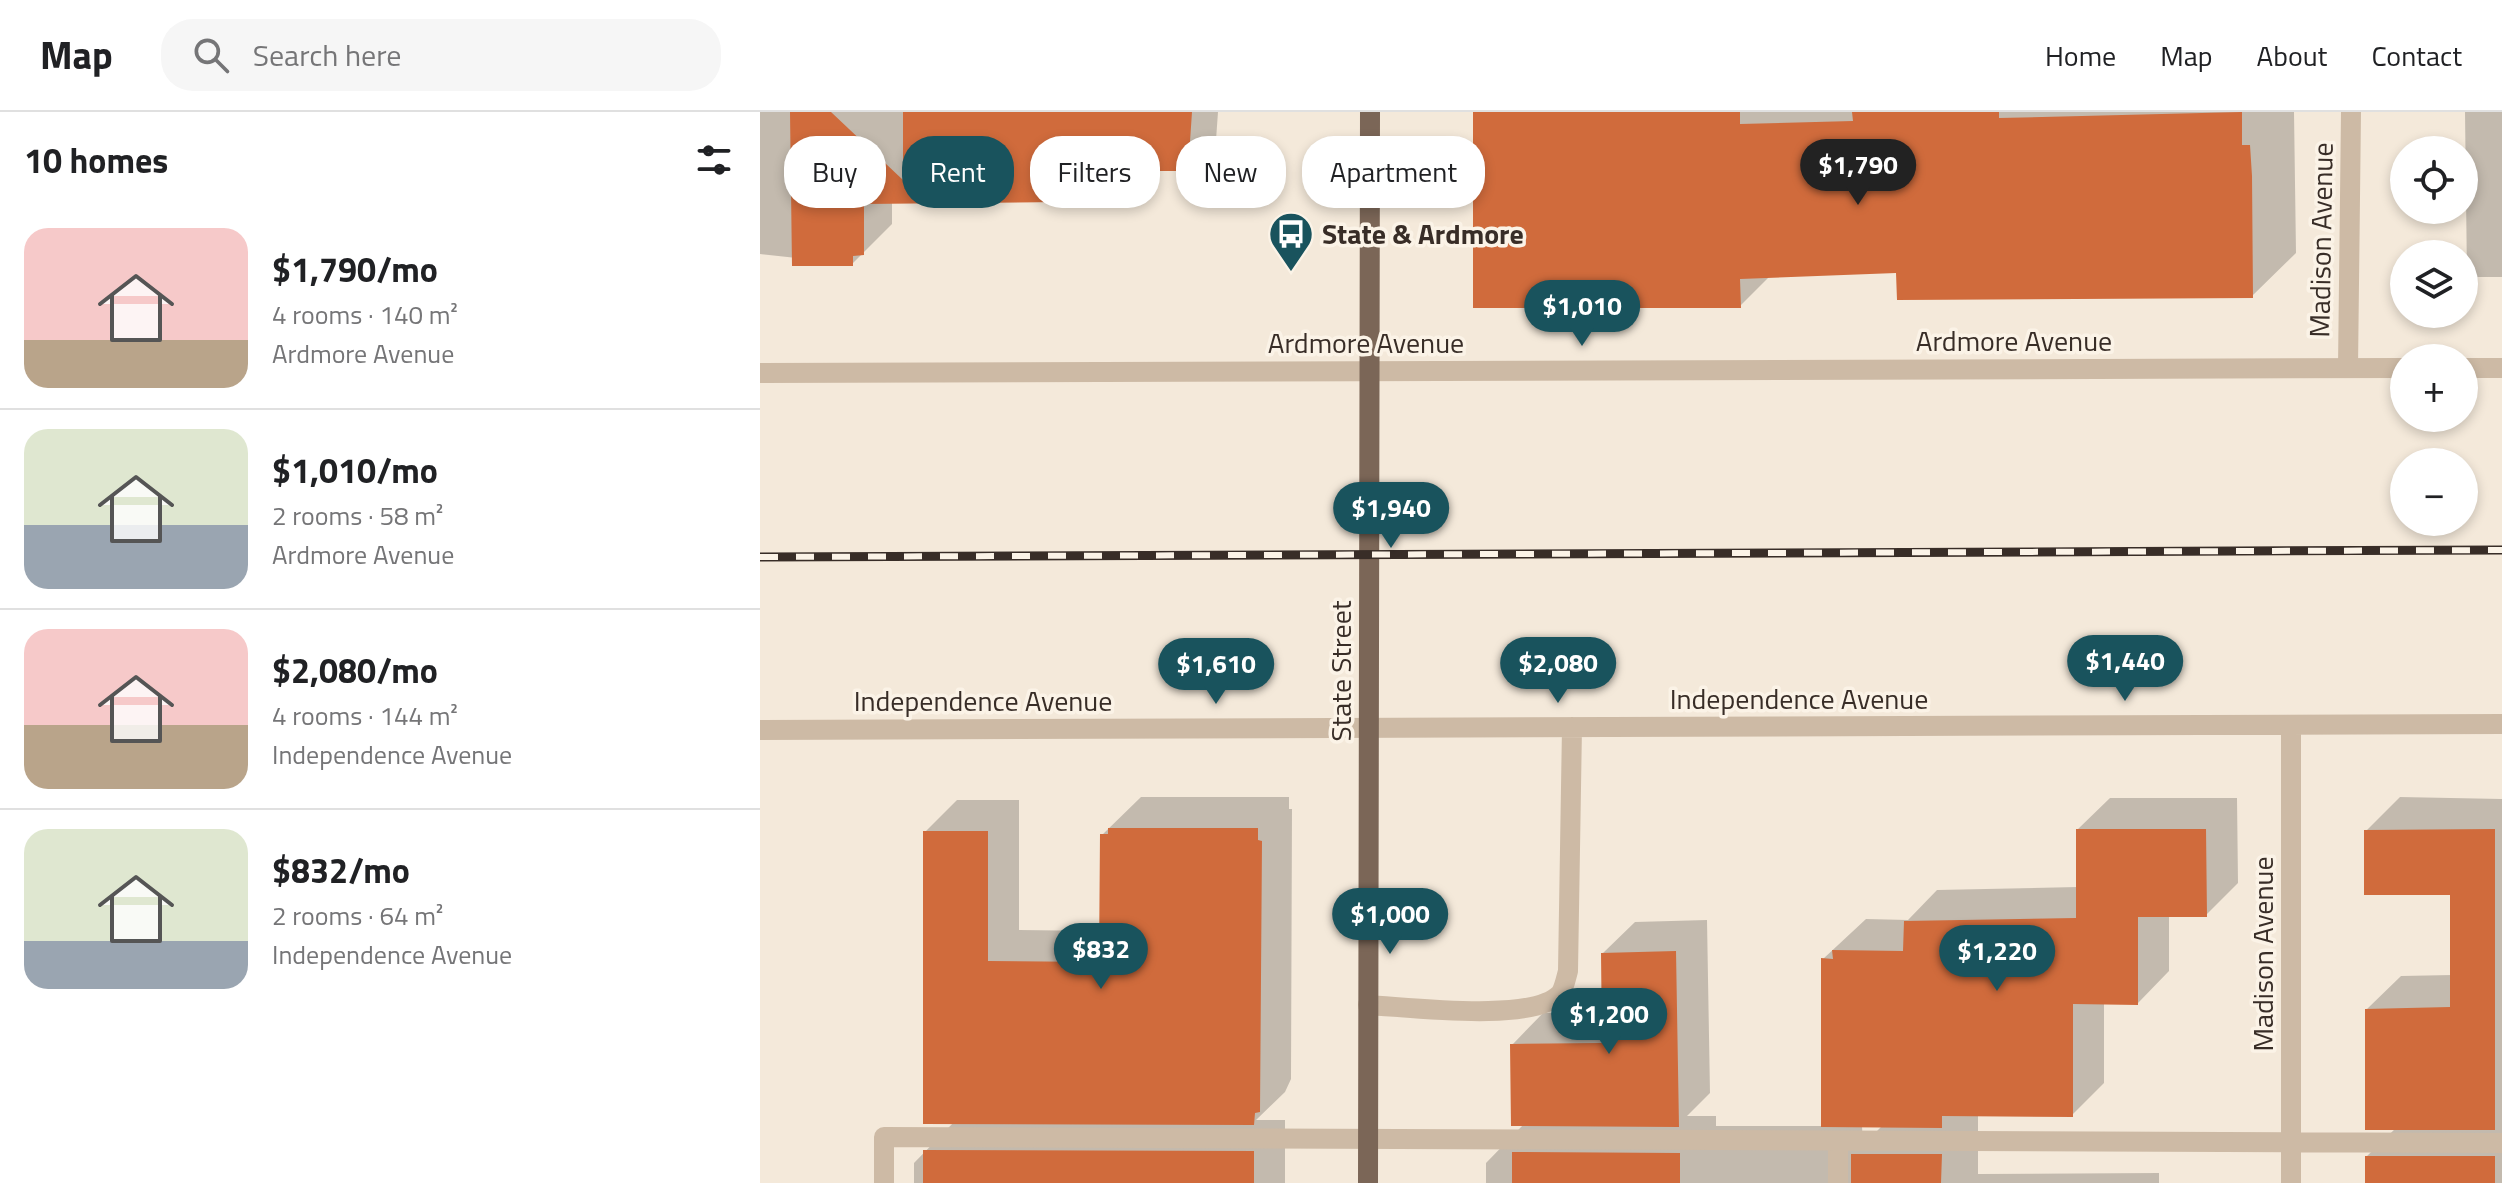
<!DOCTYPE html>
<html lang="en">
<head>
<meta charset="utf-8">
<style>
	body { margin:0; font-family:"Titillium Web",sans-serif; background:#f6f6f6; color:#202124; height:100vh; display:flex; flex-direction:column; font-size:30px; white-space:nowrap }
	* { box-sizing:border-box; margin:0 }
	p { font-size:26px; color:#757577 }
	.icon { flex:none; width:44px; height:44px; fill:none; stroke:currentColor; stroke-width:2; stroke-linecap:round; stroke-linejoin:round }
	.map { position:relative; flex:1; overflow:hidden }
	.side { display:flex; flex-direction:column; background:#fff; width:760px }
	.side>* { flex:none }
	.guide { position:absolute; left:24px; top:24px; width:760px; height:72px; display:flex; gap:16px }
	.fabs { position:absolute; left:1630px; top:24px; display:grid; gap:16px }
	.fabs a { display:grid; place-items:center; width:88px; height:88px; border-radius:50%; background:#fff; box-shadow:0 4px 12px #0003; font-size:40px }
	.price { position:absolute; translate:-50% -68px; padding:0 18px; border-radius:28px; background:#19535d; color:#fff; font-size:26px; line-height:52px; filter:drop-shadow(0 2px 4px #0008) }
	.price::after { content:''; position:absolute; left:50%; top:48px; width:24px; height:18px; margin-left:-12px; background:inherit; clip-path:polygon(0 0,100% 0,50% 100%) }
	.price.on { background:#222; color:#fff }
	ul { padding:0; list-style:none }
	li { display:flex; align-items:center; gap:24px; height:200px; padding:0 24px }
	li+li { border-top:2px solid #e0e0e0 }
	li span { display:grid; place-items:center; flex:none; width:224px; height:160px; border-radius:24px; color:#555 }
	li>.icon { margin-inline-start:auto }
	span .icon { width:96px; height:96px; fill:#fffc; stroke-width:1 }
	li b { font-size:34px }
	h2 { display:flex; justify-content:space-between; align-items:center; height:96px; padding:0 24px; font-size:34px }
	.tag { padding:0 28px; border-radius:32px; background:#fff; box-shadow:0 4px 12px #0003; font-size:28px; line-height:72px }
	.tag.on { background:#19535d; color:#fff }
	header { display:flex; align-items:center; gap:48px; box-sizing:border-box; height:112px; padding:0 40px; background:#fff; border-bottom:2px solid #e0e0e0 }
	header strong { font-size:38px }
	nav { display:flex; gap:44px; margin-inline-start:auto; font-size:28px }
	.search { width:560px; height:72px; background:#f6f6f6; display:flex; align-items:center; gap:20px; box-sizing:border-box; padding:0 28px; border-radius:32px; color:#757577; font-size:30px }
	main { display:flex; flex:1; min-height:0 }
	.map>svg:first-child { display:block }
	.shadow { fill:#0003; fill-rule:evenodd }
	.building { fill:#d06b3c }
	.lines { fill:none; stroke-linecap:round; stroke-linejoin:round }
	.minor { stroke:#cdbaa5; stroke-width:20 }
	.major { stroke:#7b6657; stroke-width:20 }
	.rail-casing { stroke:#382d27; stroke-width:9 }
	.rail { stroke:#fbf3e7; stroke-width:6; stroke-dasharray:18; stroke-linecap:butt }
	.labels { text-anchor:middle; stroke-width:7; stroke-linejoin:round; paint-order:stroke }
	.poi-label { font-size:28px; font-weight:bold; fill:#382d27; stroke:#fbf3e7; text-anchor:start }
	.street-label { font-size:28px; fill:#382d27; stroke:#fbf3e7 }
</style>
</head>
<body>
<header>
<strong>Map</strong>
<div class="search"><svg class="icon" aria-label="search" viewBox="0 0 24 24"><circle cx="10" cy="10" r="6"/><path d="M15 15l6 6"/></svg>Search here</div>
<nav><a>Home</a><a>Map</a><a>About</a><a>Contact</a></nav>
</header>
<main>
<section class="side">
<h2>10 homes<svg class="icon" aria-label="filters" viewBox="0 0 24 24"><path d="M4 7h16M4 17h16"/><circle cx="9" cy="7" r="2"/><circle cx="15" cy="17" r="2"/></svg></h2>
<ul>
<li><span style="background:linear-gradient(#f6c9c9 70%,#b9a48a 0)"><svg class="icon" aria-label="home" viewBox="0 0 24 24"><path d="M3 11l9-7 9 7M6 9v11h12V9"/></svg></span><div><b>$1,790/mo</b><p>4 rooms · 140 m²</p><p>Ardmore Avenue</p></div></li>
<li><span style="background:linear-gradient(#dfe7d0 60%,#9aa5b1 0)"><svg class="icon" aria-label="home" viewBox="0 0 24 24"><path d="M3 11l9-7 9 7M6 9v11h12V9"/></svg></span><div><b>$1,010/mo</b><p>2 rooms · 58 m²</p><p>Ardmore Avenue</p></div></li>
<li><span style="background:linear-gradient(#f6c9c9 60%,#b9a48a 0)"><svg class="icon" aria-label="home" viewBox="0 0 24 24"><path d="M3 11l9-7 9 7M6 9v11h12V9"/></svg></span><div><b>$2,080/mo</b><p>4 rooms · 144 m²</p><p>Independence Avenue</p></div></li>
<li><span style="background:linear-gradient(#dfe7d0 70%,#9aa5b1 0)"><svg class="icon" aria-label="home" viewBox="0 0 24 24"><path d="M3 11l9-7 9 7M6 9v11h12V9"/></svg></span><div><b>$832/mo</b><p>2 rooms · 64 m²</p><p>Independence Avenue</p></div></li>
</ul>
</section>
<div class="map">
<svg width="1742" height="1071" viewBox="0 0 1742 1071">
	<rect width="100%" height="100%" fill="#f4e9da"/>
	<path class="shadow" d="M 0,0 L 458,0 L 456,28 L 427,57 L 330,57 L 301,88 L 132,90 L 132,112 L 92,152 L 0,142 Z
		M 715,0 L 1534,0 L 1536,141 L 1492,184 L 1138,159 L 1010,164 L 980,194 Z
		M 1705,0 L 1742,0 L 1742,165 L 1707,165 Z
		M 381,685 L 529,685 L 529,697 L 532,697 L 531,967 L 525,980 L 496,1008 L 525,1008 L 525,1071 L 154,1071 L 154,1051 L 194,1010 L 165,720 L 197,688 L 259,688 L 259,818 L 341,819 L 342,723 Z
		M 1640,685 L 1742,687 L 1742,1071 L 1606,1071 L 1607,1044 L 1636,1016 L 1607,897 L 1641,864 L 1692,863 L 1692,781 L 1606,719 Z
		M 1350,686 L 1477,686 L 1478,771 L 1446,803 L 1409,803 L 1409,859 L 1378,891 L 1344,890 L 1344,971 L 1312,1003 L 1218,1003 L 1218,1062 L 1399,1061 L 1399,1071 L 726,1071 L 726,1051 L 764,1012 L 752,933 L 783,901 L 844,900 L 843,841 L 875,810 L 947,808 L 950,981 L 927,1004 L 956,1004 L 956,1014 L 1063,1014 L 1063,847 L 1106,807 L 1148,808 L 1177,778 L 1318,775 L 1318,717 ZM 1102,1014 L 1122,1014 L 1103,1033 Z"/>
	<path class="building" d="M 30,0 L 71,0 L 143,68 L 143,0 L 432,0 L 428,59 L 302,59 L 302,90 L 104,92 L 104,143 L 93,144 L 93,154 L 32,154 Z
		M 713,0 L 980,0 L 980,12 L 1093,9 L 1092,0 L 1239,0 L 1239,6 L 1482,0 L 1482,33 L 1490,33 L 1492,64 L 1493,186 L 1137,188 L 1136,161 L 980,167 L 981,196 L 713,196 Z
		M 348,716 L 498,716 L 498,728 L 502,729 L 500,1000 L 495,1001 L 494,1013 L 163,1012 L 163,719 L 228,719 L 228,849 L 339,850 L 340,722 L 348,722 Z
		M 1316,717 L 1446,717 L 1447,805 L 1378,805 L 1378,893 L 1313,892 L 1313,1005 L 1182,1004 L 1182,1016 L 1061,1015 L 1061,846 L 1073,847 L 1072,838 L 1143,839 L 1144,809 L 1316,806 Z
		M 1735,717 L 1735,1018 L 1605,1018 L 1605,897 L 1690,895 L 1690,783 L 1604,783 L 1604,718 Z
		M 916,839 L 919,1015 L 751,1014 L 750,932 L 842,931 L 841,841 Z
		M 163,1038 L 494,1039 L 494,1071 L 163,1071 Z
		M 752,1040 L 920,1041 L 920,1071 L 752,1071 Z
		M 1091,1042 L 1182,1042 L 1181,1071 L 1091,1071 Z
		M 1605,1044 L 1735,1044 L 1735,1071 L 1605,1071 Z"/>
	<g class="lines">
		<path class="minor" d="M 1588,256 L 1591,0
			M 1704,256 L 1742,256
			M 0,261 L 1644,256
			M 0,618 L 1742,612
			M 608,893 C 649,895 772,911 800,882 C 804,877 806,866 808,859 L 812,615
			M 124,1071 L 124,1025 L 1742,1031
			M 1078,1071 L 1078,1030
			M 1531,1071 L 1531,613"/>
		<path class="major" d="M 608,1071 L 610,0"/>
		<g class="rail-casing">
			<path id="rail" d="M 0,445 L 1742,438"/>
		</g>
		<use href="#rail" class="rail"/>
	</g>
	<defs>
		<g id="bus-pin" transform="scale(2.3)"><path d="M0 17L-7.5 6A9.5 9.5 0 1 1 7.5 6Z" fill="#19535d" stroke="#fbf3e7"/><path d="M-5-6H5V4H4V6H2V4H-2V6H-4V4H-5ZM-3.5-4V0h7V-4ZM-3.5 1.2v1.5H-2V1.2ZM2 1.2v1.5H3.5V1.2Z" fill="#fff"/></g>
	</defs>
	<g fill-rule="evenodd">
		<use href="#bus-pin" x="531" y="122"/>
	</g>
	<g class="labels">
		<g class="poi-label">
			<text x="562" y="132">State &amp; Ardmore</text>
		</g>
		<g class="street-label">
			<text transform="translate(1561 128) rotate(-89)" y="10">Madison Avenue</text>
			<text x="1254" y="239">Ardmore Avenue</text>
			<text x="606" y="241">Ardmore Avenue</text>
			<text transform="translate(581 559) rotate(-90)" y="10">State Street</text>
			<text x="1039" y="597">Independence Avenue</text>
			<text x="223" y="599">Independence Avenue</text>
			<text transform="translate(1503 842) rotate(-90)" y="10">Madison Avenue</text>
		</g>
	</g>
</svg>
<div class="fabs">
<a><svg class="icon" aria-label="locate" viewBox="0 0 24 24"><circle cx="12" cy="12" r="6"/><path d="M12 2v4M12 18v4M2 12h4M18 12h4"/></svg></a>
<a><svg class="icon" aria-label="layers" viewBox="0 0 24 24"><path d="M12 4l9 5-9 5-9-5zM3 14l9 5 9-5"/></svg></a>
<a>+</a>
<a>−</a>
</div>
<b class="price on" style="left:1098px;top:95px">$1,790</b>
<b class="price" style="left:822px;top:236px">$1,010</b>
<b class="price" style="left:631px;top:438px">$1,940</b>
<b class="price" style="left:1365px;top:591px">$1,440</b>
<b class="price" style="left:798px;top:593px">$2,080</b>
<b class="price" style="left:456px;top:594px">$1,610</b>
<b class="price" style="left:630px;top:844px">$1,000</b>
<b class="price" style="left:341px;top:879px">$832</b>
<b class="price" style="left:1237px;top:881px">$1,220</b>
<b class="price" style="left:849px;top:944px">$1,200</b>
<div class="guide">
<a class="tag">Buy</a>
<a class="tag on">Rent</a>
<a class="tag">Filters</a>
<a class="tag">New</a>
<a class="tag">Apartment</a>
</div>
</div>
</main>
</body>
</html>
